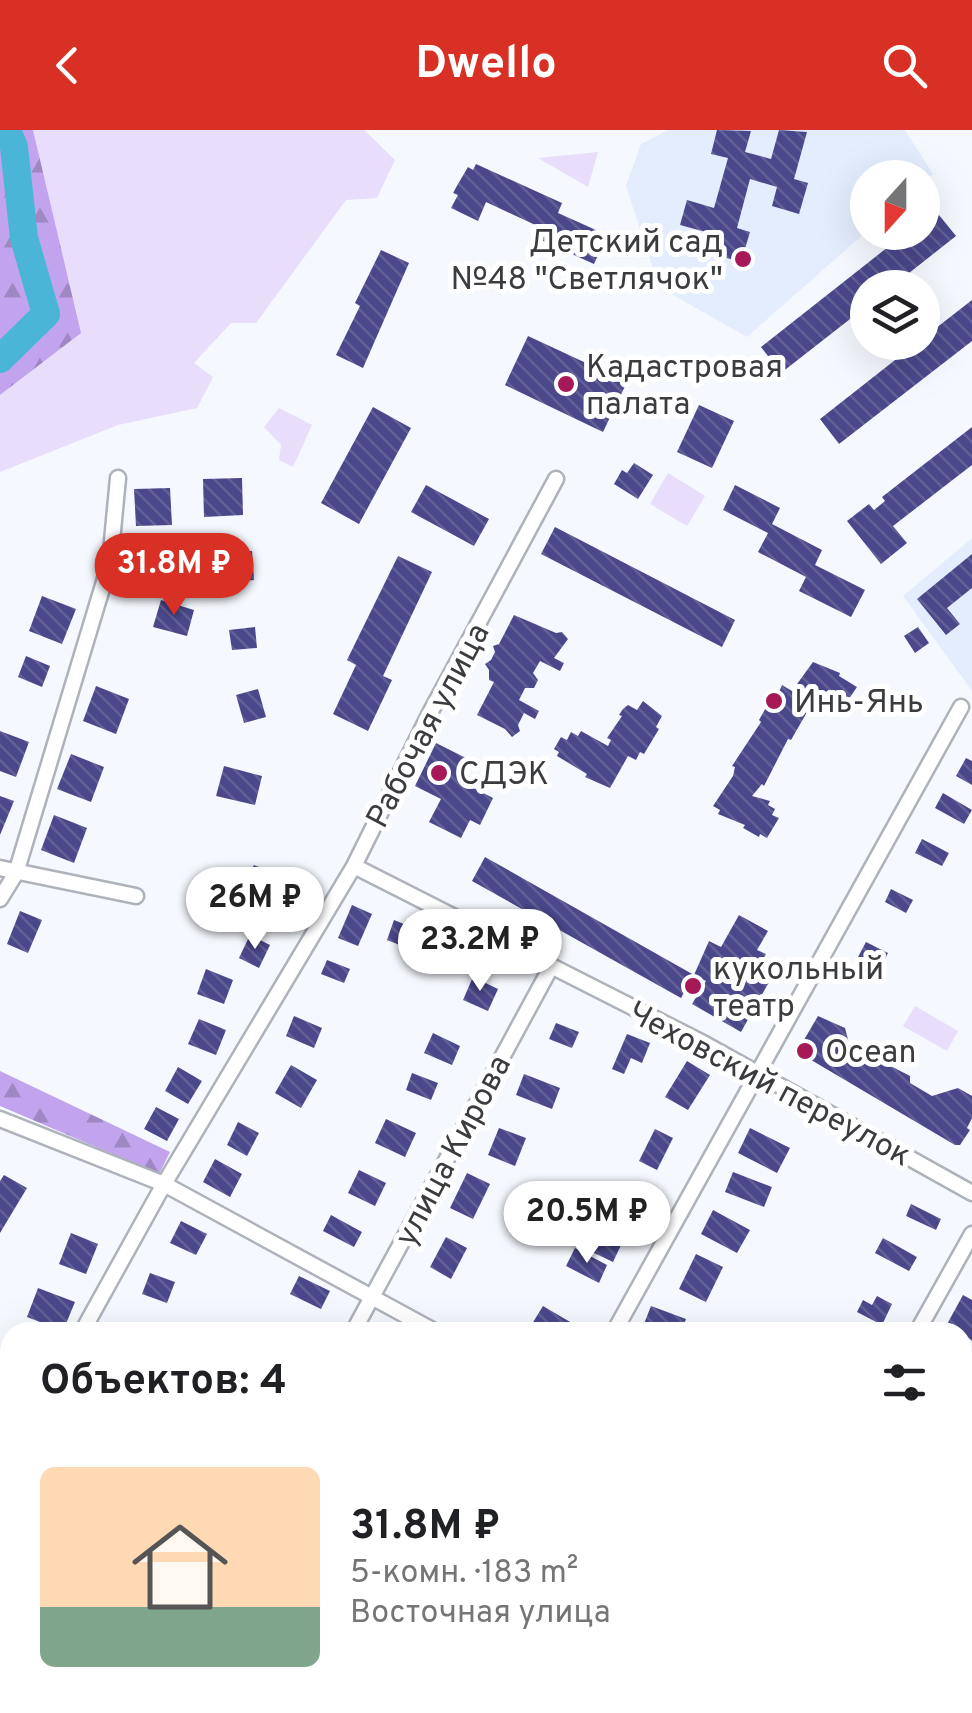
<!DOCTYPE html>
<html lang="ru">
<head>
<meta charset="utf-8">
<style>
	body { margin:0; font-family:Overpass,sans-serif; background:#f2f2f2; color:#202124; height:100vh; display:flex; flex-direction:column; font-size:38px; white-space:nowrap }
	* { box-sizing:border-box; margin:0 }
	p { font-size:32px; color:#757577 }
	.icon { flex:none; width:55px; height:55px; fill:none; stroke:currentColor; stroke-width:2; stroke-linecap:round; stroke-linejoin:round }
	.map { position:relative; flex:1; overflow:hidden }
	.panel { position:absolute; left:0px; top:1192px; width:972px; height:392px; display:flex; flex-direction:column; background:#fff; border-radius:30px 30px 0 0; box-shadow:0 10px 40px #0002 }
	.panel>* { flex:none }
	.needle { width:65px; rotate:201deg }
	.buttons { position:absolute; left:850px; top:30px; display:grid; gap:20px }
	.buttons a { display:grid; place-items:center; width:90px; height:90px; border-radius:50%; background:#fff; box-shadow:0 10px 40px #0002; font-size:50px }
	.price { position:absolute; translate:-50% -85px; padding:0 22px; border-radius:35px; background:#fff; color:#222; font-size:32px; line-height:65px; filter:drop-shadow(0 2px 5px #0008) }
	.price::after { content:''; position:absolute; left:50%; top:60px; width:30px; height:22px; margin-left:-15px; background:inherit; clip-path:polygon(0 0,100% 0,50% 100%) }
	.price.on { background:#d93025; color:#fff }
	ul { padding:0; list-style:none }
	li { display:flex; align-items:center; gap:30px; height:250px; padding:0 40px }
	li+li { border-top:2px solid #e0e0e0 }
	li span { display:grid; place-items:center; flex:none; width:280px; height:200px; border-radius:15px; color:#555 }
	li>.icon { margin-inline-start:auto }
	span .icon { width:120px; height:120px; fill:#fffc; stroke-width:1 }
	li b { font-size:42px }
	h2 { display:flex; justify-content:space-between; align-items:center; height:120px; padding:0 40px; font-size:42px }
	header { display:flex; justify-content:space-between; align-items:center; height:130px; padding:0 40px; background:#d93025; color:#fff; font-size:45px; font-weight:700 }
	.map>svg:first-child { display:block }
	.built { fill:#e4edfe }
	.green { fill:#e8ddfb }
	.forest { fill:url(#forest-firs) }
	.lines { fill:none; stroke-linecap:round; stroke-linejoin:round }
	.river { stroke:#4bb5d8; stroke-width:28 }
	.building { fill:url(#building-back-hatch) }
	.minor-casing { stroke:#adb2bb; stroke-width:19 }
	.minor { stroke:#fff; stroke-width:14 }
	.poi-dot { fill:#a71857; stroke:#fff; stroke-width:4 }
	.labels { text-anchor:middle; stroke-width:10; stroke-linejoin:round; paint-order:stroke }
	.poi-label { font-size:32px; fill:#3a3c3f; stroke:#fff; text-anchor:start }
	.street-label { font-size:32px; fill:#3a3c3f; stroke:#fff }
</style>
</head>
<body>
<header><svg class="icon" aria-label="back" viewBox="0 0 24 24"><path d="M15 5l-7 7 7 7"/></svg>Dwello<svg class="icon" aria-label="search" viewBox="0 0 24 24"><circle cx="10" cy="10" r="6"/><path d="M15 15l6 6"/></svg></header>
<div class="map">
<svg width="972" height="1583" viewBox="0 0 972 1583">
	<defs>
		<pattern id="forest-firs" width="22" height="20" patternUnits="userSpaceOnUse" patternTransform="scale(2.5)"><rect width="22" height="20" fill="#c2a4ee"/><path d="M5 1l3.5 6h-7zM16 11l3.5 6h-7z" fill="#9f87c2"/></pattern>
		<pattern id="building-back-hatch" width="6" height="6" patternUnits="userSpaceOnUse" patternTransform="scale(2.5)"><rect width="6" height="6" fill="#4a488b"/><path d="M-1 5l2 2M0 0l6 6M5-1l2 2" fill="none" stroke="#626197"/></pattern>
	</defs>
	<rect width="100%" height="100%" fill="#f5f8fe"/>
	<path class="built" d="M 668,0 L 905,0 L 933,44 L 923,53 L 922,48 L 868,48 L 867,101 L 747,207 L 659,157 L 626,56 L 641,14 Z
		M 972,408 L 972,561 L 903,466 Z"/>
	<path class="green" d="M 33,0 L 364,0 L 395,30 L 377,68 L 346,70 L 256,193 L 231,193 L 194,233 L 213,247 L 197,278 L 118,295 L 0,342 L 0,265 L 80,203 Z
		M 598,22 L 588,57 L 538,28 Z
		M 279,278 L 312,295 L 293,337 L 279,330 L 281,315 L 264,297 Z
		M 668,343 L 705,366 L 687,396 L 650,374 Z
		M 915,876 L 958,901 L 947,921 L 903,896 Z"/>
	<path class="forest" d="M 0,0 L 33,0 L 81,203 L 0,265 Z
		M 0,941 L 170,1022 L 159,1044 L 0,976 Z"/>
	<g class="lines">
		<path class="river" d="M 0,229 L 46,184 L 24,108 L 14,17 L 7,0"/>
	</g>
	<path class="building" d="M 717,0 L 751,1 L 745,22 L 771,29 L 779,0 L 807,2 L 794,49 L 808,53 L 799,84 L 772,76 L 777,57 L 750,49 L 737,98 L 750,102 L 741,132 L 712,124 L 717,105 L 680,95 L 687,70 L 714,78 L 728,28 L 711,24 Z
		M 476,34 L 562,73 L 558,83 L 607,105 L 594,134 L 541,110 L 546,100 L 486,72 L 478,91 L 451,78 L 458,65 L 453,63 L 458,54 L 468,37 L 473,40 Z
		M 935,80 L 956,106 L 890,158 L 868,158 L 868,175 L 781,243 L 761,217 L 907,102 L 922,102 L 922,90 Z
		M 381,120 L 409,133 L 363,238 L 336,225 L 360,176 L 355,173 Z
		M 972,170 L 972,211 L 839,314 L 820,289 L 918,212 L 922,212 L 922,209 Z
		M 528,206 L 627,252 L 603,302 L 505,255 Z
		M 699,275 L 734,291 L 712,338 L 677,322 Z
		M 373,277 L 411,298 L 359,394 L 321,373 Z
		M 972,297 L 972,335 L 893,396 L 907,413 L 881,434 L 847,391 L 869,374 L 874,380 L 885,371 L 882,367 Z
		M 634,333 L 653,345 L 638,369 L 614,354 L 622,340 L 627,343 Z
		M 242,348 L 243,385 L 204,387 L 203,349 Z
		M 426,355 L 489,389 L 474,416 L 411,382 Z
		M 735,355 L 780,378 L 772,394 L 822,420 L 815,435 L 865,460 L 851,487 L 799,461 L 806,447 L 758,422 L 768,403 L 723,380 Z
		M 170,358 L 172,395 L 136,396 L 134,359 Z
		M 555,397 L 735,490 L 722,517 L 541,424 Z
		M 252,421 L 254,450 L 230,452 L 228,423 Z
		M 972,424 L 972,458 L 947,478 L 960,494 L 946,505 L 917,469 Z
		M 398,426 L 432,442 L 383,546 L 392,550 L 368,601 L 333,584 L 356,535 L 347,530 Z
		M 42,466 L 76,479 L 62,514 L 29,501 Z
		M 161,470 L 194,480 L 187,506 L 153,497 Z
		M 514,485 L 556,503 L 562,502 L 568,509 L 554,528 L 564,533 L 560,541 L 540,531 L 533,543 L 538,550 L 534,558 L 525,558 L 519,570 L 539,581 L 535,589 L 524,583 L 518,595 L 520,601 L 512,607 L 505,599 L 477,585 L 494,552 L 489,550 L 489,540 L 485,534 L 491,530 L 495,522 L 493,516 L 499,514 Z
		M 255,497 L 257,518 L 232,520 L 229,500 Z
		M 918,497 L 929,513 L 915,523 L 904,506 Z
		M 26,526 L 50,536 L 42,557 L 18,547 Z
		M 813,532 L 840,543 L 839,546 L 857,557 L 840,582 L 814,570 L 791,610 L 788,609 L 764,656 L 762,654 L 752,666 L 770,671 L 768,675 L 775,679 L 772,685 L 779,688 L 767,708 L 760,704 L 759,707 L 743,698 L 745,695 L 718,684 L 720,680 L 713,676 L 733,646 L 735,637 L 732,636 L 761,592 L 759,590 L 776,560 L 779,562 L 782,555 L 792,561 Z
		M 96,556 L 129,569 L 116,604 L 83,591 Z
		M 258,559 L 266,587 L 244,593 L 236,565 Z
		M 643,571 L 662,586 L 656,597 L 659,599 L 644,624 L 640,622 L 636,630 L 628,626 L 610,658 L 585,647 L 587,644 L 557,626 L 559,622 L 554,619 L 561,607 L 567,610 L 571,602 L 578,606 L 581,601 L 608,616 L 611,610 L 607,608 L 622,586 L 619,585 L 623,579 L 628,575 L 637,580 Z
		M 0,601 L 29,612 L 16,647 L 0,641 Z
		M 436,613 L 468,629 L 458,650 L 493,668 L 480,695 L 470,690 L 461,708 L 429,692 L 441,669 L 415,656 Z
		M 71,624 L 104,637 L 91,672 L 57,659 Z
		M 966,628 L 972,631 L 972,655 L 956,646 Z
		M 224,636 L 262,646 L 255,675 L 216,666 Z
		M 943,663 L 972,680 L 964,694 L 935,678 Z
		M 0,666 L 14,671 L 0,705 Z
		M 54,685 L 87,698 L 74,733 L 41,720 Z
		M 922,709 L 949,723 L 942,736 L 915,723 Z
		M 485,727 L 694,845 L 709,811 L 721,817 L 739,785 L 768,801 L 757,820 L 766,824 L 759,837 L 773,845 L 741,902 L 692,874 L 706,851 L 694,845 L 681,868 L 472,751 Z
		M 254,735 L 288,749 L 279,771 L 244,757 Z
		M 891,759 L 913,770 L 906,783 L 885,772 Z
		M 352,775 L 372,784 L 358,816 L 338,808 Z
		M 20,781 L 42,790 L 28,823 L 7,814 Z
		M 394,790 L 427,803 L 420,823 L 387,810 Z
		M 250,805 L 270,815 L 259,838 L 239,828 Z
		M 866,812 L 888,823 L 880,839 L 858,827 Z
		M 327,830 L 350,839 L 344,853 L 321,844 Z
		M 206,839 L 233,850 L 224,874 L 197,864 Z
		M 473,847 L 498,859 L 488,881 L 463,870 Z
		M 294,886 L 322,898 L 314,918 L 286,906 Z
		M 818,886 L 845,898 L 851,921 L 870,931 L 875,928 L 910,946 L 910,953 L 932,966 L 958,958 L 972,966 L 972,988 L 967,998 L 970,1000 L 960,1015 L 955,1015 L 801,924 L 798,920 Z
		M 199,889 L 226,900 L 216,925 L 188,914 Z
		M 556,893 L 579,902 L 572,918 L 549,909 Z
		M 433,903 L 460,916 L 452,935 L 424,923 Z
		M 627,904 L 650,913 L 642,933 L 631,928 L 624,944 L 612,939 Z
		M 687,931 L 710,945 L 688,980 L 665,967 Z
		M 291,935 L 317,950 L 301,978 L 275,963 Z
		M 178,937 L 202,951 L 188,974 L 165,961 Z
		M 412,943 L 438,953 L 431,970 L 406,960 Z
		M 524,944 L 560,958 L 552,979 L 516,965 Z
		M 156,977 L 179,989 L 167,1011 L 144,999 Z
		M 386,989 L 416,1003 L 405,1027 L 375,1013 Z
		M 238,992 L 259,1003 L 247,1026 L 227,1015 Z
		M 499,998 L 526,1008 L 515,1036 L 488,1025 Z
		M 750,998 L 790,1018 L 777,1043 L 738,1023 Z
		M 655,999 L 673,1008 L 657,1040 L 639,1031 Z
		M 215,1029 L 242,1044 L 230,1067 L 203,1052 Z
		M 359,1040 L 386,1053 L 375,1076 L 348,1063 Z
		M 733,1042 L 772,1057 L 764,1077 L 725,1062 Z
		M 467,1043 L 490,1054 L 473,1089 L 450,1078 Z
		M 4,1045 L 27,1058 L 0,1103 L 0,1051 Z
		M 615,1051 L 645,1069 L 635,1086 L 605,1068 Z
		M 911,1074 L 941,1089 L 936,1100 L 906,1086 Z
		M 713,1080 L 750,1100 L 737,1123 L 701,1104 Z
		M 331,1085 L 362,1102 L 354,1117 L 323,1101 Z
		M 181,1091 L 207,1104 L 196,1125 L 170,1113 Z
		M 602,1102 L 622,1113 L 613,1132 L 592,1122 Z
		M 71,1103 L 98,1114 L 86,1144 L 59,1134 Z
		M 446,1107 L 467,1118 L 451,1149 L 430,1137 Z
		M 883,1108 L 917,1127 L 909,1141 L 875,1123 Z
		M 575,1118 L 607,1135 L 599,1153 L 566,1136 Z
		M 696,1124 L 723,1137 L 706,1172 L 679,1159 Z
		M 150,1143 L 175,1152 L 167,1173 L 142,1164 Z
		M 299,1146 L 330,1161 L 321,1179 L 290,1164 Z
		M 38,1158 L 75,1172 L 63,1201 L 27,1187 Z
		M 963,1165 L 972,1170 L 972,1211 L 962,1202 L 946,1196 Z
		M 877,1166 L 892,1174 L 882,1195 L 857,1182 L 863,1170 L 872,1175 Z
		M 543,1176 L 577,1196 L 573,1202 L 527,1202 Z
		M 651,1176 L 686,1189 L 681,1202 L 652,1202 L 642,1199 Z
		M 128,1192 L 155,1202 L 124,1202 Z
		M 962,1217 L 972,1221 L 972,1232 L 966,1246 L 962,1244 Z
		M 0,1244 L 10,1249 L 10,1292 L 0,1287 Z
		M 7,1409 L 10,1411 L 10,1456 L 0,1451 L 0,1425 Z
		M 967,1518 L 972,1521 L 972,1548 L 962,1543 L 962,1526 Z
		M 340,1575 L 367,1575 L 363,1583 L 336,1583 Z
		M 449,1575 L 478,1575 L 491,1583 L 444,1583 Z
		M 939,1575 L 963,1575 L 959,1583 L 945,1583 L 937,1579 Z"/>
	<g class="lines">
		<g class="minor-casing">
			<path id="minor" d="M 354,736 L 705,914 L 972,1063
				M 0,738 L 136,766
				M 0,769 L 16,743 L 110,432 L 118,348
				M 0,989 L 164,1054 L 436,1202
				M 82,1202 L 164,1054 L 354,736 L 430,583 L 556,349
				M 353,1202 L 551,837
				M 614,1202 L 961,577
				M 917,1202 L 972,1104
				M 0,1350 L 10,1332
				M 962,1478 L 972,1483
				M 144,1583 L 148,1575
				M 402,1583 L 407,1575
				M 708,1583 L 713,1575"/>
		</g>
		<use href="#minor" class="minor"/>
	</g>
	<g class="poi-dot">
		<circle cx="743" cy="129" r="10"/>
		<circle cx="566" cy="254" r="10"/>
		<circle cx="774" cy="571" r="10"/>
		<circle cx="439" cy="643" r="10"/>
		<circle cx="693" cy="856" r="10"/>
		<circle cx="805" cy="921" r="10"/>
	</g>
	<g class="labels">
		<g class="poi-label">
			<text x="723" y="122" text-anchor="end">Детский сад<tspan x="723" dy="37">№48 "Светлячок"</tspan></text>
			<text x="586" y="247">Кадастровая<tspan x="586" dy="37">палата</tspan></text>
			<text x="794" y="582">Инь-Янь</text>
			<text x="459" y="654">СДЭК</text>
			<text x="713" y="849">кукольный<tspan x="713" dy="37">театр</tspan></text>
			<text x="825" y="932">Ocean</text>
		</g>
		<g class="street-label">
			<text transform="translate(427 595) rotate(-62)" y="11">Рабочая улица</text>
			<text transform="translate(770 953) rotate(28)" y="11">Чеховский переулок</text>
			<text transform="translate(452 1020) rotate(-62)" y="11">улица Кирова</text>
		</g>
	</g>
</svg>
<div class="buttons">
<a><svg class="needle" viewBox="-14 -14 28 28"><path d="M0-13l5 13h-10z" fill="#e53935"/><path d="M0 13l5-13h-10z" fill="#757577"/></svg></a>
<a><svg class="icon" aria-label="layers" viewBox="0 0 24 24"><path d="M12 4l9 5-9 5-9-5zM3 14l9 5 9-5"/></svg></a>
</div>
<b class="price on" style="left:174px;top:488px">31.8M ₽</b>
<b class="price" style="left:255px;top:822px">26M ₽</b>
<b class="price" style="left:480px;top:864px">23.2M ₽</b>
<b class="price" style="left:587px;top:1136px">20.5M ₽</b>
<section class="panel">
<h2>Объектов: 4<svg class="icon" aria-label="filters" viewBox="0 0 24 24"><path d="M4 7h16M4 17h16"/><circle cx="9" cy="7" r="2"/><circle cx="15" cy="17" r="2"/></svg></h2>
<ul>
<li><span style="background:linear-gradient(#ffd9b3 70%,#7fa58c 0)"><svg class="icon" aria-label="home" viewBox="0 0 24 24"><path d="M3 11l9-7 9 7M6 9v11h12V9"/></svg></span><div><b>31.8M ₽</b><p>5-комн. · 183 m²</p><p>Восточная улица</p></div></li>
</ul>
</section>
</div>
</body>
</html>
